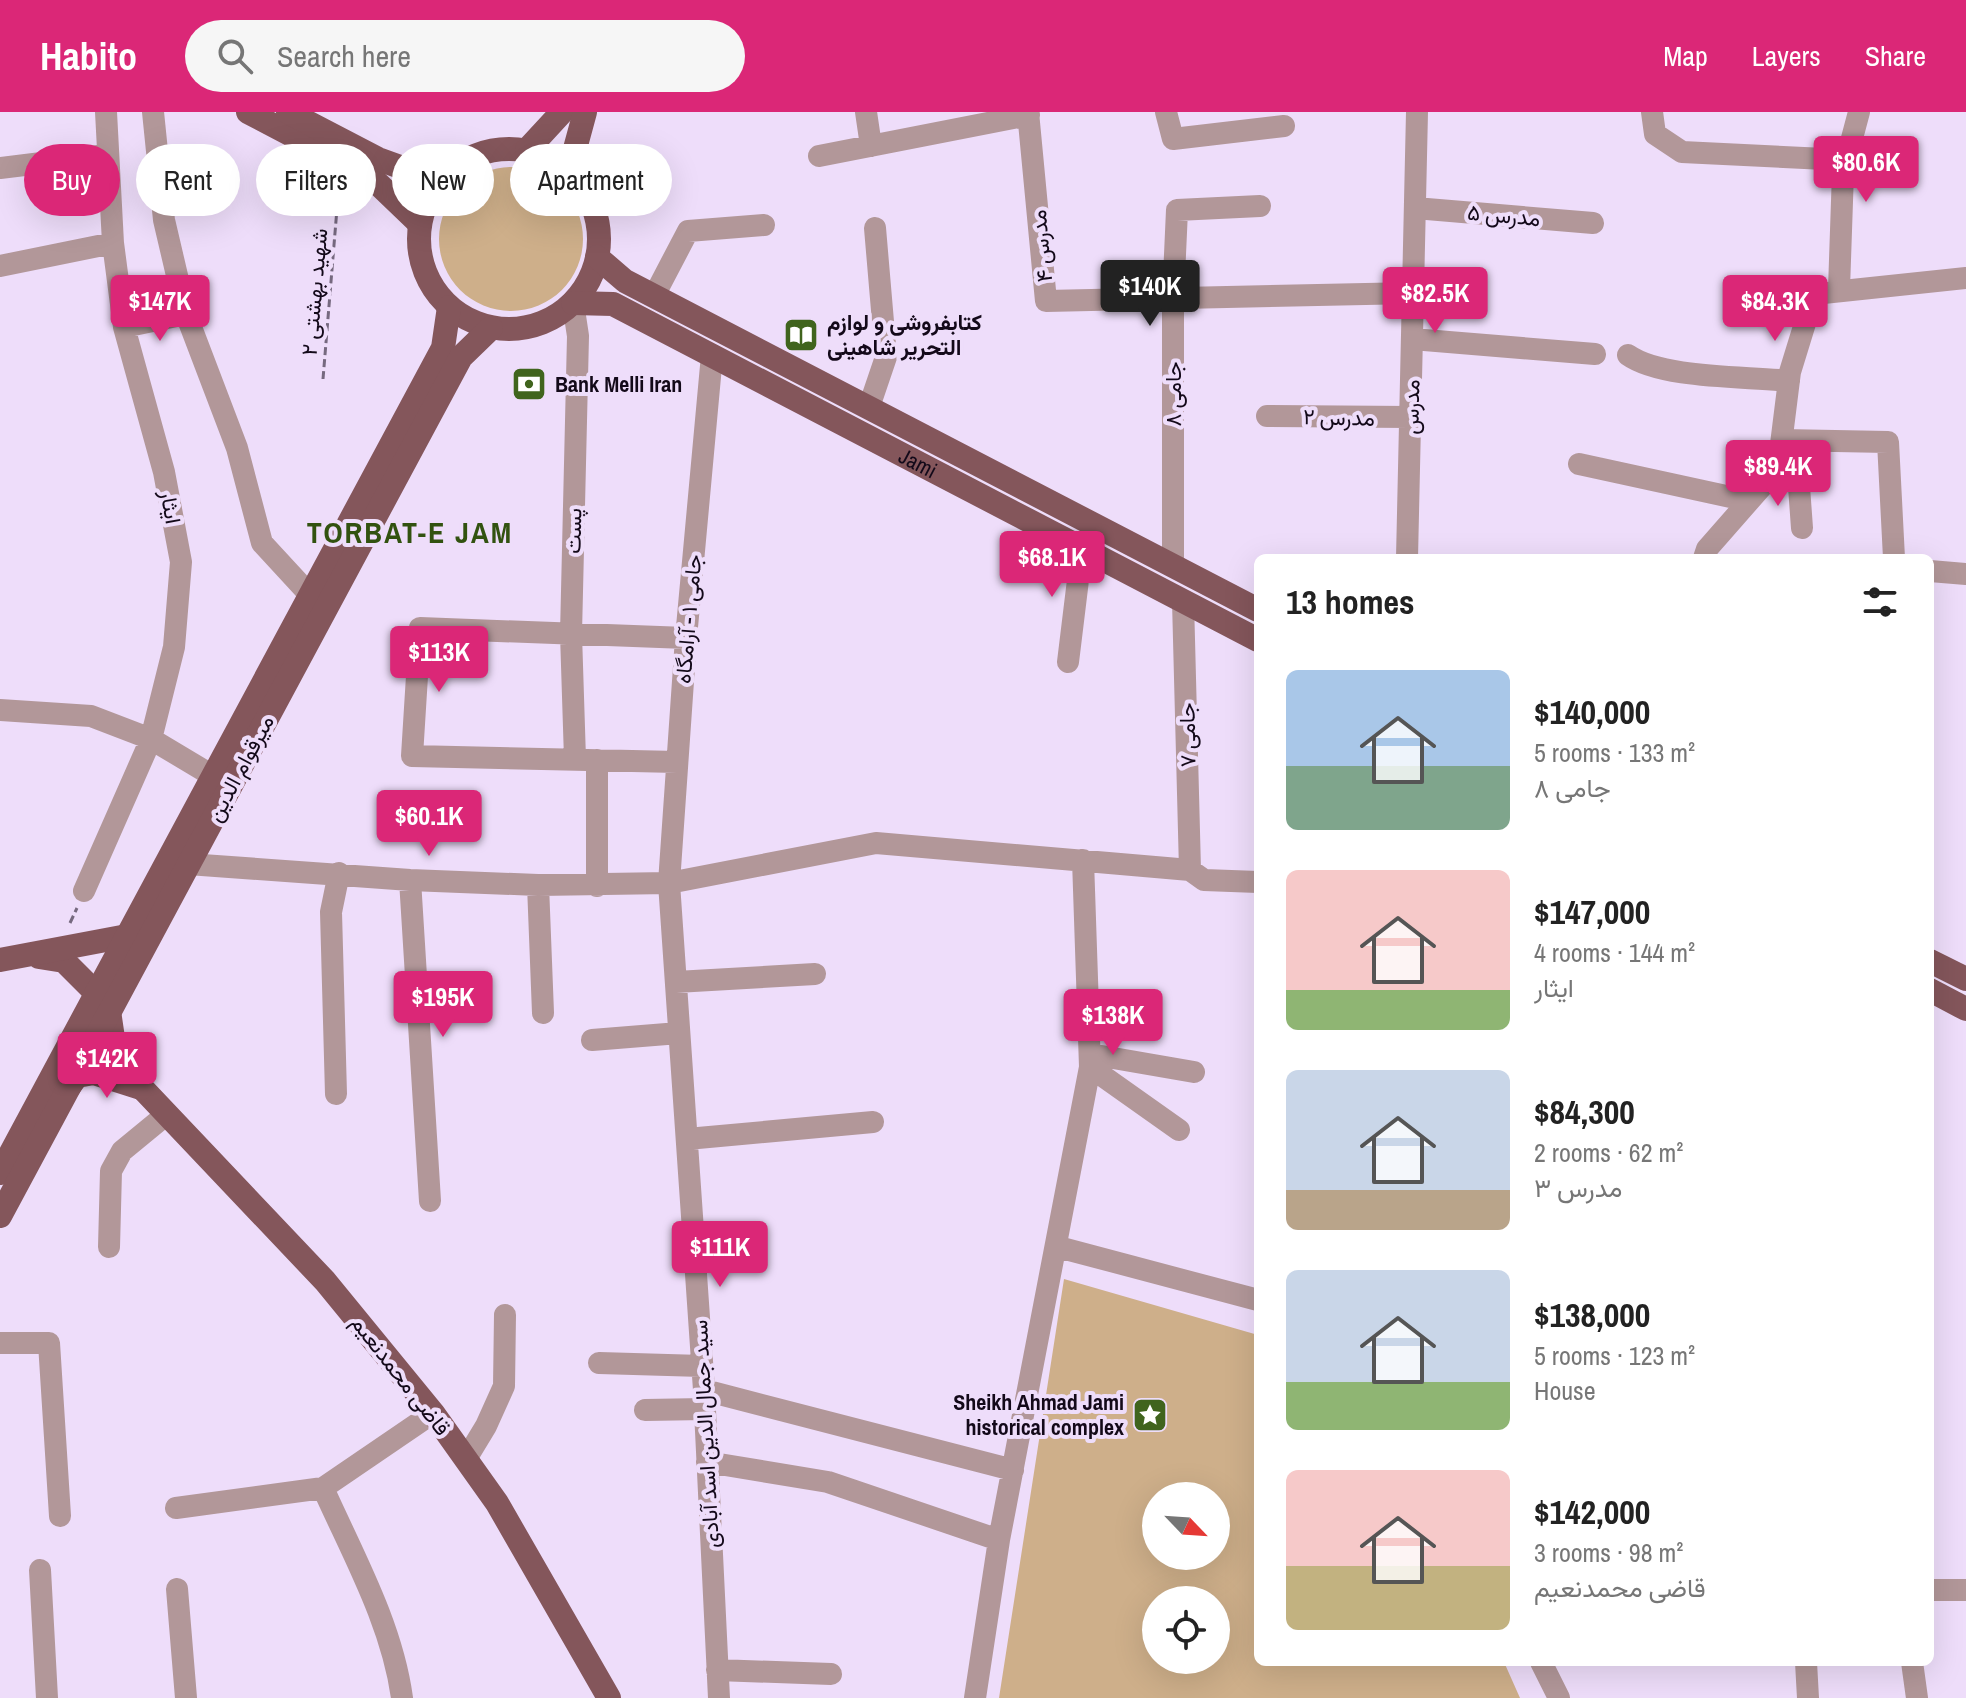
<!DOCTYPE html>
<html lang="en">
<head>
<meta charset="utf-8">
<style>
	body { margin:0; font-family:"Archivo Narrow",Vazirmatn,sans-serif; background:#f6f6f6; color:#222; height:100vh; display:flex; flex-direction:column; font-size:30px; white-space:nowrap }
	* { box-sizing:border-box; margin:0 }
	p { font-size:26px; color:#767676 }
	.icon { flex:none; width:44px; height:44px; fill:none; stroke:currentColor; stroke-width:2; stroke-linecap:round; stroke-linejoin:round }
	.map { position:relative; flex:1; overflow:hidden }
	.details { position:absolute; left:1254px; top:442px; width:680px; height:1112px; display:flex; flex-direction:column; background:#fff; border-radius:12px; box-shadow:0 8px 32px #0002 }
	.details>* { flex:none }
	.hud { position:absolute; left:24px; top:32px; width:760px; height:72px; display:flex; gap:16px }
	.needle { width:52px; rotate:115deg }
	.controls { position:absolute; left:1142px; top:1370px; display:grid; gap:16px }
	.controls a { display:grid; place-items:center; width:88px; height:88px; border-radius:50%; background:#fff; box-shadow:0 8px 32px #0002; font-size:40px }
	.price { position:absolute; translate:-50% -68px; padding:0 18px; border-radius:8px; background:#db2777; color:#fff; font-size:26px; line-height:52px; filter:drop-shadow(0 2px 4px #0008) }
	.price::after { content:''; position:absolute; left:50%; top:48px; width:24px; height:18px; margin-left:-12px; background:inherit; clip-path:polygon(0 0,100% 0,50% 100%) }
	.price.active { background:#222; color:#fff }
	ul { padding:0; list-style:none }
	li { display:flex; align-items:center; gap:24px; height:200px; padding:0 32px }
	li span { display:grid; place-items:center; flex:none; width:224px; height:160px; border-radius:12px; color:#555 }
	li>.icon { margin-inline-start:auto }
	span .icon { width:96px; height:96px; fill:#fffc; stroke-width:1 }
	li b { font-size:34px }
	h2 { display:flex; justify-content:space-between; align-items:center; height:96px; padding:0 32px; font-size:34px }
	.tag { padding:0 28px; border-radius:36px; background:#fff; box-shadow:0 8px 32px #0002; font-size:28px; line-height:72px }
	.tag.active { background:#db2777; color:#fff }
	header { display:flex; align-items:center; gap:48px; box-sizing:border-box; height:112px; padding:0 40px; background:#db2777; color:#fff }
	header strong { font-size:38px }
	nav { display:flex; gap:44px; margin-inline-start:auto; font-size:28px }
	.search { width:560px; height:72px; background:#f6f6f6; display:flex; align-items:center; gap:20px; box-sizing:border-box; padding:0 28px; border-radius:44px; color:#767676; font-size:30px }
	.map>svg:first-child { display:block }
	.green { fill:#ceaf8a; fill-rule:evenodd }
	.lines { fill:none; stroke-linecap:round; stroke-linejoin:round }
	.path { stroke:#76697f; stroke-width:3; stroke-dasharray:8 4; stroke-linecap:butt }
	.minor { stroke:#b29799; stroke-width:22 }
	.major { stroke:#84565b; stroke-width:24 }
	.labels { text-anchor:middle; stroke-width:8; stroke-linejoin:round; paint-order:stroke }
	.street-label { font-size:22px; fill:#130919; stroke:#eeddfa }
	.poi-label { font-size:22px; font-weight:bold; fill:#130919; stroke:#eeddfa; text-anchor:start }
	.district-label { font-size:30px; font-weight:bold; letter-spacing:2px; fill:#325210; stroke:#eeddfa }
</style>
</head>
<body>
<header>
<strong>Habito</strong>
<div class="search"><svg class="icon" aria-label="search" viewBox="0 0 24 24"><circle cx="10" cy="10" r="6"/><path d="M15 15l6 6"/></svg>Search here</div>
<nav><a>Map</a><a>Layers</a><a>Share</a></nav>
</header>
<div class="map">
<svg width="1966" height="1586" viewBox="0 0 1966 1586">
	<rect width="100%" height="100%" fill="#eeddfa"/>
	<path class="green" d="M439 127a72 72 0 1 1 144 0a72 72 0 1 1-144 0Z
		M 1064,1167 L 1258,1223 L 1258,1550 L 1504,1550 L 1520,1586 L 999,1586 ZM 1156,1384 L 1216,1384 L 1216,1444 L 1156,1444 ZM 1156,1488 L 1216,1488 L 1216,1548 L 1156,1548 Z"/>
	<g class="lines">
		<path class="path" d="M 323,267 L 339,72
			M 70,811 L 77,796"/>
		<path class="minor" d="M 153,0 L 164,108 L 186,202 L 237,336 L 262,431 L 310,483
			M 866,0 L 871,34
			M 1028,0 L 1046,189 L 1413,181
			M 1166,0 L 1173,27 L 1284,14
			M 1652,0 L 1655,22 L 1682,40 L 1846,48
			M 819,44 L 1029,3
			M 0,56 L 106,43
			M 1415,96 L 1593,111
			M 0,154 L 113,131
			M 1839,177 L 1843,60 L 1859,0
			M 654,184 L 688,119 L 764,113
			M 573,191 L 578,224 L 571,522 L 575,647
			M 124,215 L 186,202
			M 1412,227 L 1595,242
			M 712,243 L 686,526 L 669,771 L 704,1278 L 719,1586
			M 1628,243 C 1662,267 1746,264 1789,269
			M 869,295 L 886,245 L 875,116
			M 1267,304 L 1410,305
			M 1782,328 L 1888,330 L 1894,446
			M 1579,352 L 1749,389
			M 1778,356 L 1798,361 L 1802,416
			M 1407,446 L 1417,0
			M 1704,446 L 1707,437 L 1778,356 L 1790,260 L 1814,182 L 1966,166
			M 1173,454 L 1173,187 L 1177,98 L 1260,94
			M 1930,459 L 1966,462
			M 1183,489 L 1190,758
			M 1068,550 L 1078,468 L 1092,441
			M 0,598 L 91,604 L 151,627 L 213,664
			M 677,650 L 412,644 L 420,516 L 686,526
			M 188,752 L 410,768 L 538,773 L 669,771 L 876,731 L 1190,758
			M 1190,758 L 1204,768 L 1258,770
			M 410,768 L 430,1089
			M 538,773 L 543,901
			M 597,774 L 597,648
			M 84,779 L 151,627 L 174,535 L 181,450 L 164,360 L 124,215 L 113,131 L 106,0
			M 676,870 L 815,862
			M 592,928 L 679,921
			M 1090,942 L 1194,960
			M 1090,955 L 1179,1018
			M 336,982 L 331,800 L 339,761
			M 687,1027 L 873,1010
			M 109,1135 L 111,1059 L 122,1039 L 167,1002
			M 1058,1135 L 1258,1188
			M 0,1231 L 49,1231 L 60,1404
			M 599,1251 L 702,1254
			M 704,1278 L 1013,1358
			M 645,1298 L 705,1297
			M 466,1347 L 486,1314 L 504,1274 L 505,1203
			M 707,1350 L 828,1370 L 999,1428
			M 323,1376 C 353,1443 392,1512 402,1586
			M 176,1396 L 323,1376 L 433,1301
			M 40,1458 L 47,1586
			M 177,1477 L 186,1586
			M 1930,1478 L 1966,1478
			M 1541,1550 L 1559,1586
			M 1806,1550 L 1808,1586
			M 1912,1550 L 1917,1586
			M 717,1558 L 831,1562
			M 975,1586 L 999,1428 L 1090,955 L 1083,748"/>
		<g class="major">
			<path d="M 248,0 L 370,64 L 420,112"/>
			<path d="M 288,0 L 378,47 L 439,69"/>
			<circle cx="509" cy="127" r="90"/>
			<path d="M 527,38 L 562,0"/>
			<path d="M 569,59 L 585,0"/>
			<path d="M 597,145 L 625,169 L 1258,498"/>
			<path id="s1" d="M 573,191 L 613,192 L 1258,528"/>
			<path d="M 39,845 L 64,849 L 96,881"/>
			<path d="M 0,848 L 127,824"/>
			<path d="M 1930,849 L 1966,867"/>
			<path d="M 1930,878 L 1966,897"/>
			<path d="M 109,899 L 114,933 L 143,977 L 325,1169 L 433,1301 L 497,1391 L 609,1586"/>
			<path d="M 69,975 L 77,964 L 94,961 L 141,976"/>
			<path d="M 0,1061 L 443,236 L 449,195"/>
			<path d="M 0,1104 L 461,245 L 491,216"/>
		</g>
	</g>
	<defs>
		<g id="library-square" transform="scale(1.8)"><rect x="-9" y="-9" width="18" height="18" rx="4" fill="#40641d" stroke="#eeddfa"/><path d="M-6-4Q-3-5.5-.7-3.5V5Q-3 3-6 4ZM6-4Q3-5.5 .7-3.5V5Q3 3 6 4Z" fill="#fff"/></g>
		<g id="bank-square" transform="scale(1.8)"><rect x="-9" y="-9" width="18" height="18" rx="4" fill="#40641d" stroke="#eeddfa"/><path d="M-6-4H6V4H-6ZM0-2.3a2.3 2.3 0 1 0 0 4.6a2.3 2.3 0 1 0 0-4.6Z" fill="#fff"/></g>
		<g id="sight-square" transform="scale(1.8)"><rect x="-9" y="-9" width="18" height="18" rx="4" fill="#40641d" stroke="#eeddfa"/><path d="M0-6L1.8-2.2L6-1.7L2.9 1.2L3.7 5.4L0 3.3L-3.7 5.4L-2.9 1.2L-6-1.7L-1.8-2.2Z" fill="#fff"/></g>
	</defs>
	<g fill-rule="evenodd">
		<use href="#library-square" x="801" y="223"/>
		<use href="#bank-square" x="529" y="272"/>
		<use href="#sight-square" x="1150" y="1303"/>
	</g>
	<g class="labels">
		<g class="street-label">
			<text transform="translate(1504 103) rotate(5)" y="8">مدرس ۵</text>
			<text transform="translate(1041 134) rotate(-95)" y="8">مدرس ۴</text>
			<text transform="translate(314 180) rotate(-85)" y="8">شهید بهشتی ۲</text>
			<text transform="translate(1173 282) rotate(-90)" y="8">جامی ۸</text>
			<text transform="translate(1411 295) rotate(-89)" y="8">مدرس</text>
			<text transform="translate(1339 305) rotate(1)" y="8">مدرس ۲</text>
			<text dy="8" stroke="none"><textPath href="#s1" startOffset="384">Jami</textPath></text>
			<text transform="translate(171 395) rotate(80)" y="8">ایثار</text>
			<text transform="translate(573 419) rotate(-89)" y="8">پست</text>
			<text transform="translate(688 507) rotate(-85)" y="8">جامی ۱ - آرامگاه</text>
			<text transform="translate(1187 623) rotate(-91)" y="8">جامی ۷</text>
			<text transform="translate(240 656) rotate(-62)" y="8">میرقوام الدین</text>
			<text transform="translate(401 1263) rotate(52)" y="8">قاضی محمدنعیم</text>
			<text transform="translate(705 1322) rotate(-93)" y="8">سید جمال الدین اسد آبادی</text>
		</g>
		<g class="poi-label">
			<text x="827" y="218">کتابفروشی و لوازم<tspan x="827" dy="25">التحریر شاهینی</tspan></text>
			<text x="555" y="280">Bank Melli Iran</text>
			<text x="1124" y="1298" text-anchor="end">Sheikh Ahmad Jami<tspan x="1124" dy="25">historical complex</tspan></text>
		</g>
		<g class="district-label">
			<text x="410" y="431">TORBAT-E JAM</text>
		</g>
	</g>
</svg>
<div class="controls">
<a><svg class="needle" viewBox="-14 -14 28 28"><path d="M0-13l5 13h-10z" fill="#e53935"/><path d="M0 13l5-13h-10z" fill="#767676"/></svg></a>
<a><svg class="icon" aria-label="locate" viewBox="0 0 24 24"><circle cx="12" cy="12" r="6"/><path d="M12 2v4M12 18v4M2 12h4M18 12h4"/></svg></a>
</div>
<b class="price" style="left:1866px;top:92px">$80.6K</b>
<b class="price active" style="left:1150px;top:216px">$140K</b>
<b class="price" style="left:1435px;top:223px">$82.5K</b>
<b class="price" style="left:160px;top:231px">$147K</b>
<b class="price" style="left:1775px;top:231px">$84.3K</b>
<b class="price" style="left:1778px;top:396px">$89.4K</b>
<b class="price" style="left:1052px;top:487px">$68.1K</b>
<b class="price" style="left:439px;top:582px">$113K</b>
<b class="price" style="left:429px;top:746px">$60.1K</b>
<b class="price" style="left:443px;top:927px">$195K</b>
<b class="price" style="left:1113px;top:945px">$138K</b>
<b class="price" style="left:107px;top:988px">$142K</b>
<b class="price" style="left:720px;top:1177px">$111K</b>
<div class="hud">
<a class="tag active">Buy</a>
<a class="tag">Rent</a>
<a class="tag">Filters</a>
<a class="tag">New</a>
<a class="tag">Apartment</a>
</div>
<section class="details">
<h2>13 homes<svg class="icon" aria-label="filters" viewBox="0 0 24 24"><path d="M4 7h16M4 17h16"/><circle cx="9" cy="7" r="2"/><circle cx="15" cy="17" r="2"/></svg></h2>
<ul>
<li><span style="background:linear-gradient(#a9c7e8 60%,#7fa58c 0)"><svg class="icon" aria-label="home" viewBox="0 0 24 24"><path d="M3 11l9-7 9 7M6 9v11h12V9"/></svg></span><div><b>$140,000</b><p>5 rooms · 133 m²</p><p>جامی ۸</p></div></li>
<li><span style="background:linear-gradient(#f6c9c9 75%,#8fb573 0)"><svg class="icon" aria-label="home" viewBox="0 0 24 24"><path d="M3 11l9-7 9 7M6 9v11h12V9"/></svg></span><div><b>$147,000</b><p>4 rooms · 144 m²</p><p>ایثار</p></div></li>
<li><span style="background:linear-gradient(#c9d6e8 75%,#b9a48a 0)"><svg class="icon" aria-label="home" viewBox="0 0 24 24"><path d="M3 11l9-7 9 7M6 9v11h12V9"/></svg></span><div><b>$84,300</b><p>2 rooms · 62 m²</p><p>مدرس ۳</p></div></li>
<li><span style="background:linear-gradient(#c9d6e8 70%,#8fb573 0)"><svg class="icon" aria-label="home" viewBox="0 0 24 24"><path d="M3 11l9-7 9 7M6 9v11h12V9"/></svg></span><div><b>$138,000</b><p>5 rooms · 123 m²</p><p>House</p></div></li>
<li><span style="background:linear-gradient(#f6c9c9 60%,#c2b280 0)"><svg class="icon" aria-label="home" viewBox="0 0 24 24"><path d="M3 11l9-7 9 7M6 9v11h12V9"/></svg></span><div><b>$142,000</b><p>3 rooms · 98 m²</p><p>قاضی محمدنعیم</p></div></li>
</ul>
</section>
</div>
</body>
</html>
